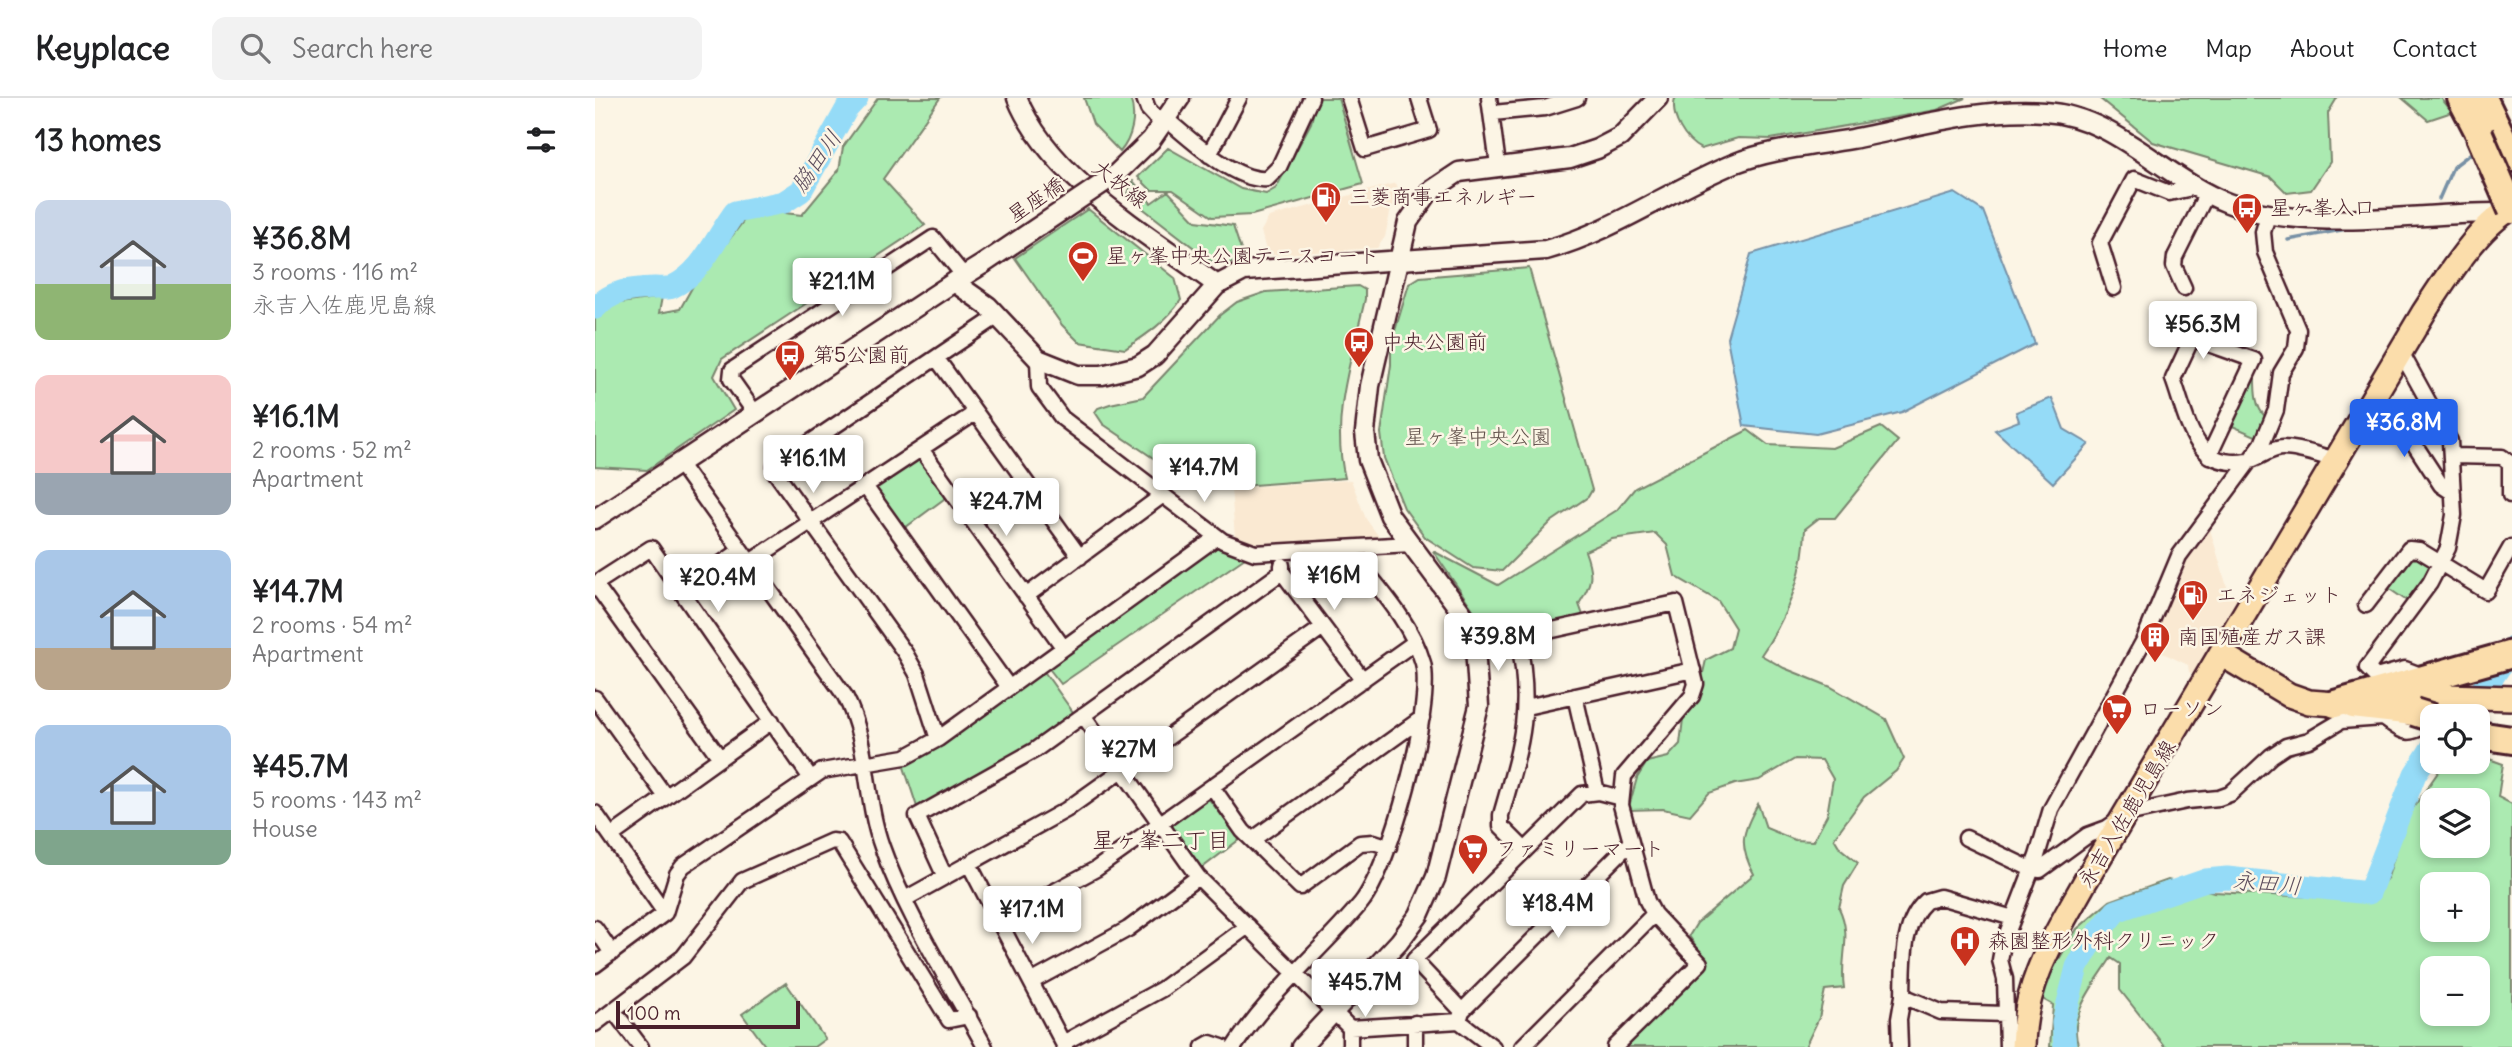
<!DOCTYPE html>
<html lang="en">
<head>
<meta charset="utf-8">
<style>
	body { margin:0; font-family:Delius,"Klee One",sans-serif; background:#f2f2f2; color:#202124; height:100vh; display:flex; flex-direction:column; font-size:26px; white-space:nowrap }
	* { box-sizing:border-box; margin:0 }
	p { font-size:23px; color:#757577 }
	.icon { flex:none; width:38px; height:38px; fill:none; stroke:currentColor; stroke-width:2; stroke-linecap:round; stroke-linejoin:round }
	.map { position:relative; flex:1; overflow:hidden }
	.side { display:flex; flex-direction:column; background:#fff; width:595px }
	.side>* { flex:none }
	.controls { position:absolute; left:1825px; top:606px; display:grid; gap:14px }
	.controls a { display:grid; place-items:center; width:70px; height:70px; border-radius:14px; background:#fff; box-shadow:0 4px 10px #0003; font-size:35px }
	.scale { position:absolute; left:21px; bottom:18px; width:184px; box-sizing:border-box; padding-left:7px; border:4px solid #4a1f2b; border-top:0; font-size:19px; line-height:24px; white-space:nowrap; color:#4a1f2b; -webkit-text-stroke:5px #fcf5e5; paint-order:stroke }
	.price { position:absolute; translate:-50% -60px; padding:0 16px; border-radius:7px; background:#fff; color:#222; font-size:23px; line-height:46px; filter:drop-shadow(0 2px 4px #0008) }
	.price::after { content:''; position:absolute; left:50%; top:42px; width:21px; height:16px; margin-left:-10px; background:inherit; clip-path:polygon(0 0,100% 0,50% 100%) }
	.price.current { background:#2563eb; color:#fff }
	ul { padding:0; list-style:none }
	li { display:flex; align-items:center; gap:21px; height:175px; padding:0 35px }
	li span { display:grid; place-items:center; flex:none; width:196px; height:140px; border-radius:14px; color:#555 }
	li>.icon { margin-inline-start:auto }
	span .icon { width:84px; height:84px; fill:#fffc; stroke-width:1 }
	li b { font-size:30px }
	h2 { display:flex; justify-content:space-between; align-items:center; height:84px; padding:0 35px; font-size:30px }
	header { display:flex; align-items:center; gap:42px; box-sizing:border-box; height:98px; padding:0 35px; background:#fff; border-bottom:2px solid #e0e0e0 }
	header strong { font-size:33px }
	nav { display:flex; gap:38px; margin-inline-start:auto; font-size:24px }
	.search { width:490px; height:63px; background:#f2f2f2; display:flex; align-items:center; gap:18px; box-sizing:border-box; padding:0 24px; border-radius:14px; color:#757577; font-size:26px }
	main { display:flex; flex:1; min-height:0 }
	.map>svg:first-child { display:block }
	.built { fill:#fae9d2 }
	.green { fill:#abeab1; stroke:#7a846e; stroke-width:2; fill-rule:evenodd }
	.water { fill:#95dbf7; stroke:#7790a5; stroke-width:2 }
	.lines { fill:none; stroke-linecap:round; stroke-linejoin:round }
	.stream { stroke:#7790a5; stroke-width:3.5 }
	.river { stroke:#95dbf7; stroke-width:23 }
	.minor-casing { stroke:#4a1f2b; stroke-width:19 }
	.tertiary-casing { stroke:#4a1f2b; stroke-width:23 }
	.primary-casing { stroke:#4a1f2b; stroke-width:28 }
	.motorway-casing { stroke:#4a1f2b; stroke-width:32 }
	.minor { stroke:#fcf5e5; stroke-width:14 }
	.tertiary { stroke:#fcf5e5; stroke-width:18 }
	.primary { stroke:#fbddab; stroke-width:23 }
	.motorway { stroke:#fbddab; stroke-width:26 }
	.tertiary-bridge-casing { stroke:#4a1f2b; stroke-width:23; stroke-linecap:butt }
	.motorway-bridge-casing { stroke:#4a1f2b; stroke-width:32; stroke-linecap:butt }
	.tertiary-bridge { stroke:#fcf5e5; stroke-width:18 }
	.motorway-bridge { stroke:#fbddab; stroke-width:26 }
	.labels { text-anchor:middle; stroke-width:5; stroke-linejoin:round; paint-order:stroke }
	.street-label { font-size:21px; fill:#4a1f2b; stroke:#fcf5e5 }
	.poi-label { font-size:21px; fill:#4a1f2b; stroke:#fcf5e5; text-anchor:start }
	.park-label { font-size:21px; fill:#62524c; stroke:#fcf5e5 }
	.water-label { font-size:23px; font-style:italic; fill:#5d4e5e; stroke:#fcf5e5 }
	.neighbourhood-label { font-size:23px; fill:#4a1f2b; stroke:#fcf5e5 }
</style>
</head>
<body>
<header>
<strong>Keyplace</strong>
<div class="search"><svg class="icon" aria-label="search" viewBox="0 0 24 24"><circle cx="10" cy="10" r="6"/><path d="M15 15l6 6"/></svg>Search here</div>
<nav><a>Home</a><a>Map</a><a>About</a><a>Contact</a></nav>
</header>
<main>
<section class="side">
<h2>13 homes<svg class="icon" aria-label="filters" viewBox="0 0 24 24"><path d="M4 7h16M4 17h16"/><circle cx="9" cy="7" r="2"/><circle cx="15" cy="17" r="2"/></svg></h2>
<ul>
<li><span style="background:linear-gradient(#c9d6e8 60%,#8fb573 0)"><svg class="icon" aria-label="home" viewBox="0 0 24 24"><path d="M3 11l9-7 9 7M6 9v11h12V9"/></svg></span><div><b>¥36.8M</b><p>3 rooms · 116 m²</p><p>永吉入佐鹿児島線</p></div></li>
<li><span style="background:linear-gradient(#f6c9c9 70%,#9aa5b1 0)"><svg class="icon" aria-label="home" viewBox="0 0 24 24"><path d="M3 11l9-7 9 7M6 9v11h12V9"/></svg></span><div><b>¥16.1M</b><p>2 rooms · 52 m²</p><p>Apartment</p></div></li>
<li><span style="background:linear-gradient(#a9c7e8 70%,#b9a48a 0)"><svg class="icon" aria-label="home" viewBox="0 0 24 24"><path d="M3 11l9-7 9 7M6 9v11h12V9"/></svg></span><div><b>¥14.7M</b><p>2 rooms · 54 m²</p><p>Apartment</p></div></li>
<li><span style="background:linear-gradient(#a9c7e8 75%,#7fa58c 0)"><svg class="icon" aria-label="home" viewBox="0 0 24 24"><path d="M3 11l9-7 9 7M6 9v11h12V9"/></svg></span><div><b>¥45.7M</b><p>5 rooms · 143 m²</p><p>House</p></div></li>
</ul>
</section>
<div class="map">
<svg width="1917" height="949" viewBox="0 0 1917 949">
	<rect width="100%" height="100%" fill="#fcf5e5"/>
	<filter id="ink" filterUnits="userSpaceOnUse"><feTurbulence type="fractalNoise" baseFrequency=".0143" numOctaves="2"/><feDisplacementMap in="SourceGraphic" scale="14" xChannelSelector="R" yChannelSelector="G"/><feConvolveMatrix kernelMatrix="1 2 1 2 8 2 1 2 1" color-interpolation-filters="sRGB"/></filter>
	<g filter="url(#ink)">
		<path class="built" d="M 801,85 L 806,98 L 795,115 L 790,139 L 782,150 L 672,157 L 666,133 L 674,119 Z
			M 756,382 L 771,421 L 785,440 L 658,446 L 640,439 L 636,390 Z
			M 1614,428 L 1635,499 L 1651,493 L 1600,577 L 1594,574 L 1593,567 L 1553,548 L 1598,447 Z"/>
		<path class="green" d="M 283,0 L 345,0 L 288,81 L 330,127 L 127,261 L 119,278 L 139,312 L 52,372 L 0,369 L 0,218 L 11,207 L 67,199 L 64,215 L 85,211 L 108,170 L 121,159 L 150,121 L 180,114 L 207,117 L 244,72 L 248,49 Z
			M 489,0 L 535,0 C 542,18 537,40 525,54 L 498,26 Z
			M 722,0 L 743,0 L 768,86 L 657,117 L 617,119 L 578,92 L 556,92 L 543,79 L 573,50 L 646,91 L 671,96 L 681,90 L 716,25 Z
			M 1080,0 L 1370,0 L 1342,12 L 1176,41 L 1143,40 L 1106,51 C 1090,43 1075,19 1080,0 Z
			M 1504,0 L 1742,0 L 1733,15 L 1735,64 L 1716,92 L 1692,95 L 1676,79 L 1558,44 Z
			M 1807,0 L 1846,0 L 1857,14 L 1833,22 Z
			M 538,83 L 556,105 L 573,93 L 601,123 L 638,128 L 650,164 L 626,166 L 616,163 L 532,98 Z
			M 493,111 L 580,180 L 586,202 C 571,224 551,237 530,251 L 484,244 L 467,227 L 420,160 Z
			M 934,170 L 997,392 L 993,399 L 956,424 L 907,473 L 878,470 L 830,439 L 809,410 L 789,360 L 786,335 L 796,267 L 796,246 L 814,186 L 825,179 Z
			M 763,188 L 770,192 L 770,201 C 757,260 735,320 750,380 L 604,391 L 508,326 L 500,314 L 503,310 L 515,306 L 548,299 L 625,217 L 642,204 L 671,194 Z
			M 1660,275 C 1660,290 1659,309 1671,319 L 1665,340 L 1635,327 Z
			M 1286,329 L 1303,343 L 1240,420 L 1224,420 L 1210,431 C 1209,478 1192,519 1166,557 L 1189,570 L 1236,589 L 1291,621 L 1309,661 L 1301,673 L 1269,699 L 1239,740 L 1245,750 L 1263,765 L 1249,788 L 1244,810 C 1258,839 1244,859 1249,890 L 1230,892 L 1224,920 L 1210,949 L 1027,949 L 1112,864 L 1094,838 L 1102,825 L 1159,776 C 1143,747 1147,734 1163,706 L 1171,730 L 1200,742 L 1218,743 L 1232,717 L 1238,681 L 1227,662 L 1200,661 L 1164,682 L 1140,686 L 1114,695 L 1095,717 L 1068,711 L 1033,712 L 1042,680 L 1052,664 L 1073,659 L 1085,646 L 1088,621 L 1101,605 L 1111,562 L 1135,550 L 1140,530 L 1123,503 L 1080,478 L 1072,447 L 1060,435 L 1017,441 L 990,453 C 999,477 997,485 984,506 L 989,520 L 915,535 L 888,532 L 879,513 L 838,453 L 903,487 L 1022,412 L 1040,390 L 1153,332 L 1173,347 L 1237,350 Z
			M 321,361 L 327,362 L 353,398 L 307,432 L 280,392 L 280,387 Z
			M 628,449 L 650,460 L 466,586 L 452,568 L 619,450 Z
			M 1822,456 L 1836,469 L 1815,505 L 1793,490 L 1814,458 Z
			M 448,572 L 480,617 L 419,660 L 323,712 L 308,666 L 324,660 Z
			M 1883,657 L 1908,666 L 1903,699 L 1917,706 L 1917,949 L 1570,949 L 1525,892 L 1525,866 L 1516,860 C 1500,886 1471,918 1484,949 L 1455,949 L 1458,907 L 1442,898 L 1482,831 L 1515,803 L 1573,782 L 1619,794 L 1775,802 L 1793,779 L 1811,720 L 1851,663 L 1883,663 ZM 1838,702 L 1883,702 L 1883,747 L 1838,747 ZM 1838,786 L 1883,786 L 1883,831 L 1838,831 ZM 1838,870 L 1883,870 L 1883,915 L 1838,915 Z
			M 613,700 L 645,741 L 603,773 L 571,732 Z
			M 191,885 L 230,941 L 219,949 L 171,949 L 147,916 Z"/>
		<path class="water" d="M 1360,95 L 1388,113 L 1440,246 L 1307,314 L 1221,336 L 1149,328 L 1132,240 L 1156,156 Z
			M 1457,300 L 1469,331 L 1494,346 L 1458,385 L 1400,332 L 1424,323 L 1421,314 Z"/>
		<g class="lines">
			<path class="stream" d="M 1844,101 L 1858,69 L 1879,53
				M 1693,142 L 1757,130"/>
			<path class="river" d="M 0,210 C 18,192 35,191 60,190 C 65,190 72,191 77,189 C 108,175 121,139 140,114 L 189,104 L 206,93 L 251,12 L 262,0
				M 1865,618 L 1897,580 L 1917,550
				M 1470,949 L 1468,925 L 1482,869 L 1500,839 L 1521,813 L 1611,782 L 1632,780 L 1774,795 L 1820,676 L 1838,648"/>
			<g class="minor-casing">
				<path id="minor" d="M 549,0 L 553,11 L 568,27
					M 754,0 L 770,51 L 834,32 L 824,0
					M 894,0 L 903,67
					M 898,15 L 950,10 L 982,0
					M 571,21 C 595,41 640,84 672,81 L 684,69 L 716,0
					M 614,57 L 644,0
					M 1519,190 L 1505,145 L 1539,81 L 1574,95 L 1602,89
					M 1589,190 L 1579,168 L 1580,159 L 1612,95
					M 1806,254 L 1855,343 L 1859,417 L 1853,450 L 1835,485 L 1772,570 L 1781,579 L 1810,571 L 1823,576
					M 342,261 L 485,459
					M 443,261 L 444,289 L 467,320 L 628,443 L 660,455 L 816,446
					M 1777,301 L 1799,315 L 1846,387 L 1858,395
					M 160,315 L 136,281 L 137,272 L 338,140 L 369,178
					M 326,351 L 468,549
					M 1614,358 L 1659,262 L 1597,240 L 1578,281 C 1593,322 1598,372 1652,363 C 1665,361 1674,350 1688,350 C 1705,350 1725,358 1741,362
					M 1857,358 L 1907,359 L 1915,365 L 1915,397
					M 84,365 L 250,598 C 275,646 269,699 287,749 C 310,815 356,886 390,949
					M 270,388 L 413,588
					M 155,464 L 380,315
					M 687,467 L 687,474 L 768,582
					M 0,486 L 56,450 L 215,679
					M 0,486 L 125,660
					M 86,493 L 146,452
					M 431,498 L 568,397
					M 1771,507 L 1814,451 L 1824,452 L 1891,493 L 1916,449
					M 923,539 C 938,613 926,647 906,717 L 906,728 L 930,752
					M 880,549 L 1081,505 L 1101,586 L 1097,598 L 1029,678 L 1026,707 L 1052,803 L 1059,816 L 1105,865 L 1020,949
					M 980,598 L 1002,694
					M 0,600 L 71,699
					M 931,609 L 1098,572
					M 488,617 L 603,779 L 755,930 L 755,949
					M 343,641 L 322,576 L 310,555 L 180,374 L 180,368 L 403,218
					M 618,690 L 648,733 L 705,789 L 765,745 L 779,744 L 794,749
					M 0,715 L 70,815
					M 16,738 L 177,623
					M 1371,740 L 1436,771 L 1445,772 L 1493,737 L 1512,730 L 1532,716 L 1592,703 L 1624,700 L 1635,696 L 1676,658 L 1691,648 L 1714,642 L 1746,623 L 1788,620 C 1803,629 1810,641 1828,628
					M 657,742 L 827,620
					M 374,766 L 470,949
					M 350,779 L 322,718 L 440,652 L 687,474
					M 310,801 L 471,712 L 728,529
					M 404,823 L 501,771 L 820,544
					M 0,830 L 17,855
					M 0,867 L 70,815 L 82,776 L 88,768 L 227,673 L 310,659 L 343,641 L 622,439
					M 436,884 L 533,831 L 603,779
					M 1308,898 C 1309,867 1306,825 1331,803 L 1345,799 L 1418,820
					M 18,912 L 46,949
					M 867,913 L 819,862 L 987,696 L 1003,694 L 1026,700
					M 864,923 L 867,913 L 1035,745
					M 820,925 L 820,949
					M 0,926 L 88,859 L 147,783 L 237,743 L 244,744 L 354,922 L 374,918
					M 755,930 L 864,923 L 898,949
					M 468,945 L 567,891 L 653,828
					M 608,949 L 615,945 L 627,949
					M 639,949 C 675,894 724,855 766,805 C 795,770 839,610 828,565 C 816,522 779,485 752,450
					M 927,949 L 1059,816
					M 1305,949 L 1304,921 L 1308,898 L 1346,914 L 1410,916
					M 1412,949 L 1410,881 L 1405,862 L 1408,846 L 1442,758 L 1456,711 L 1548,544 L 1584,458 L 1667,346 L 1681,312 L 1686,275 L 1701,250 L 1703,232 L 1670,154 L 1668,134 L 1673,117"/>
			</g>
			<g class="tertiary-casing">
				<path id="tertiary" d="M 422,0 C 455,81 553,136 622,187
					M 520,77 L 556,42 L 585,0
					M 359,184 L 388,166
					M 0,421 L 359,184 L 393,208 L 443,261 L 483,277 L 507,277 L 543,268 L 560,257 L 622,187 L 649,173 L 951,152 C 1019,133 1073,93 1138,66 C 1175,51 1217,48 1257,41 C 1320,29 1386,9 1450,14 C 1520,18 1570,81 1633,105 C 1711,136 1822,114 1906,115
					M 706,949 L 804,844 L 824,817 L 841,779 L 884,608 L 880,549 L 867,515 L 795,418 L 773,362 L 770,334 L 775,288 L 813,124 L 834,94 L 864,74 L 975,60 L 1002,51 L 1025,39 L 1063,0"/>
			</g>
			<g class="primary-casing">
				<path id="primary" d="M 1626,556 L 1694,597 L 1714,604 L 1740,606 L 1851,598 L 1917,600
					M 1428,949 C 1429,883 1460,838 1491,782 L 1829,214 C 1850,182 1884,127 1917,110"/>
			</g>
			<g class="motorway-casing">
				<path id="motorway" d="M 1866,0 L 1894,54
					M 1888,0 L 1917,60
					M 1740,606 L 1917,556
					M 1758,607 L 1819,614
					M 1883,637 L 1917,642"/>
			</g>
			<use href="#minor" class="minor"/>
			<use href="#tertiary" class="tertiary"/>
			<use href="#primary" class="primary"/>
			<use href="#motorway" class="motorway"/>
			<g class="tertiary-bridge-casing">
				<path id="tertiary-bridge" d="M 388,166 L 520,77"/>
			</g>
			<g class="motorway-bridge-casing">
				<path id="motorway-bridge" d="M 1884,36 L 1917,112
					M 1819,614 L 1838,620"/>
			</g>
			<use href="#tertiary-bridge" class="tertiary-bridge"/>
			<use href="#motorway-bridge" class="motorway-bridge"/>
		</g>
	</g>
	<defs>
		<g id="fuel-pin" transform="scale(1.575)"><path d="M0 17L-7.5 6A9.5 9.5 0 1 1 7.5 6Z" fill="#c8321e" stroke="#fcf5e5"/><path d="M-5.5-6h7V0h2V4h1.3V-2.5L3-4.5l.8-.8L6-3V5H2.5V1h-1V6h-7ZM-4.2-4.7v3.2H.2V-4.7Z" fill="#fff"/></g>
		<g id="bus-pin" transform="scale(1.575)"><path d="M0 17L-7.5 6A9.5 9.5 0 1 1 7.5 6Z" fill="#c8321e" stroke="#fcf5e5"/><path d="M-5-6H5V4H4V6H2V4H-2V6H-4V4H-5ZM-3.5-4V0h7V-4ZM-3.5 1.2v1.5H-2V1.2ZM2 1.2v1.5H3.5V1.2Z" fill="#fff"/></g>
		<g id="stadium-pin" transform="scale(1.575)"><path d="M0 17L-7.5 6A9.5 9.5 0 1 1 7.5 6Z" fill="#c8321e" stroke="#fcf5e5"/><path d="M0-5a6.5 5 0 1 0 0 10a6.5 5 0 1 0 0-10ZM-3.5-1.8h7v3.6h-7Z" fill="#fff"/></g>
		<g id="building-pin" transform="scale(1.575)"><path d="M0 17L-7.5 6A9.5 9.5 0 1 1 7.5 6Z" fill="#c8321e" stroke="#fcf5e5"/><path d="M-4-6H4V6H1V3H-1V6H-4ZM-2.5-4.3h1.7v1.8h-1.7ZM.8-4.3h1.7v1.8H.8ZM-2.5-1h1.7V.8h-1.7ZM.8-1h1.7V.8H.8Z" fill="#fff"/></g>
		<g id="supermarket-pin" transform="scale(1.575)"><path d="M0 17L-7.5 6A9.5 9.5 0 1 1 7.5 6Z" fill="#c8321e" stroke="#fcf5e5"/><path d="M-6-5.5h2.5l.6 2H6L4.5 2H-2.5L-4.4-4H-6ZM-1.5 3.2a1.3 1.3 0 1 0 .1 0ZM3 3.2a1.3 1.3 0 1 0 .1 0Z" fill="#fff"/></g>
		<g id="hospital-pin" transform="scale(1.575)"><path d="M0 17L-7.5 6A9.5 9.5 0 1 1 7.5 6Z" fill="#c8321e" stroke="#fcf5e5"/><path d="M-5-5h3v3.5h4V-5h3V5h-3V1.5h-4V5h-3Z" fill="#fff"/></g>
	</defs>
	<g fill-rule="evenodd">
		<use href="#fuel-pin" x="731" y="99"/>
		<use href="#bus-pin" x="1652" y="110"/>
		<use href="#stadium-pin" x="488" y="158"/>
		<use href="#bus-pin" x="764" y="244"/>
		<use href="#bus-pin" x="195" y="257"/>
		<use href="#fuel-pin" x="1598" y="497"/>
		<use href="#building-pin" x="1560" y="539"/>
		<use href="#supermarket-pin" x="1522" y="611"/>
		<use href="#supermarket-pin" x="878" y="751"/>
		<use href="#hospital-pin" x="1370" y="843"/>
	</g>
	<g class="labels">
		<g class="street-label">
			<text transform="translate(525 86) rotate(38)" y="7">大牧線</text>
			<text transform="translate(441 102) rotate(-34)" y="7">星座橋</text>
			<text transform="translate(1532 716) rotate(-59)" y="7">永吉入佐鹿児島線</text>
		</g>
		<g class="poi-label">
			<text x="754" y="106">三菱商事エネルギー</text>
			<text x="1675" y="117">星ヶ峯入口</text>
			<text x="511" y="165">星ヶ峯中央公園テニスコート</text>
			<text x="787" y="251">中央公園前</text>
			<text x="218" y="264">第5公園前</text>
			<text x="1621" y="504">エネジェット</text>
			<text x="1583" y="546">南国殖産ガス課</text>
			<text x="1545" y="618">ローソン</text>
			<text x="901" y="758">ファミリーマート</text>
			<text x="1393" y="850">森園整形外科クリニック</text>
		</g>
		<g class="park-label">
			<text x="883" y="346">星ヶ峯中央公園</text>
		</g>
		<g class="water-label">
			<text transform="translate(221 63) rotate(-55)" y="8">脇田川</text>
			<text transform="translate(1672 785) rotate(5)" y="8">永田川</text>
		</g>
		<g class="neighbourhood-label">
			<text x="566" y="750">星ヶ峯二丁目</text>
		</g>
	</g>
</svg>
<div class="controls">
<a><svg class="icon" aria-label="locate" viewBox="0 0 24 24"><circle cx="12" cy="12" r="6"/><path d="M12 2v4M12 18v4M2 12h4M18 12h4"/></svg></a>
<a><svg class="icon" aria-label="layers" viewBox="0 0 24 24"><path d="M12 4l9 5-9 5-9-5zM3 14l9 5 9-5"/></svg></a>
<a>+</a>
<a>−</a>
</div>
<div class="scale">100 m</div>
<b class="price" style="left:247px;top:220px">¥21.1M</b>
<b class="price" style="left:1608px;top:263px">¥56.3M</b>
<b class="price current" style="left:1809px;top:361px">¥36.8M</b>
<b class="price" style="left:218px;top:397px">¥16.1M</b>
<b class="price" style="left:609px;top:406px">¥14.7M</b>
<b class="price" style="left:411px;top:440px">¥24.7M</b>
<b class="price" style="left:739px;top:514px">¥16M</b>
<b class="price" style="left:123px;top:516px">¥20.4M</b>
<b class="price" style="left:903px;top:575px">¥39.8M</b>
<b class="price" style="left:534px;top:688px">¥27M</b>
<b class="price" style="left:963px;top:842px">¥18.4M</b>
<b class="price" style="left:437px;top:848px">¥17.1M</b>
<b class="price" style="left:770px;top:921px">¥45.7M</b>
</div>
</main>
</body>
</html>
